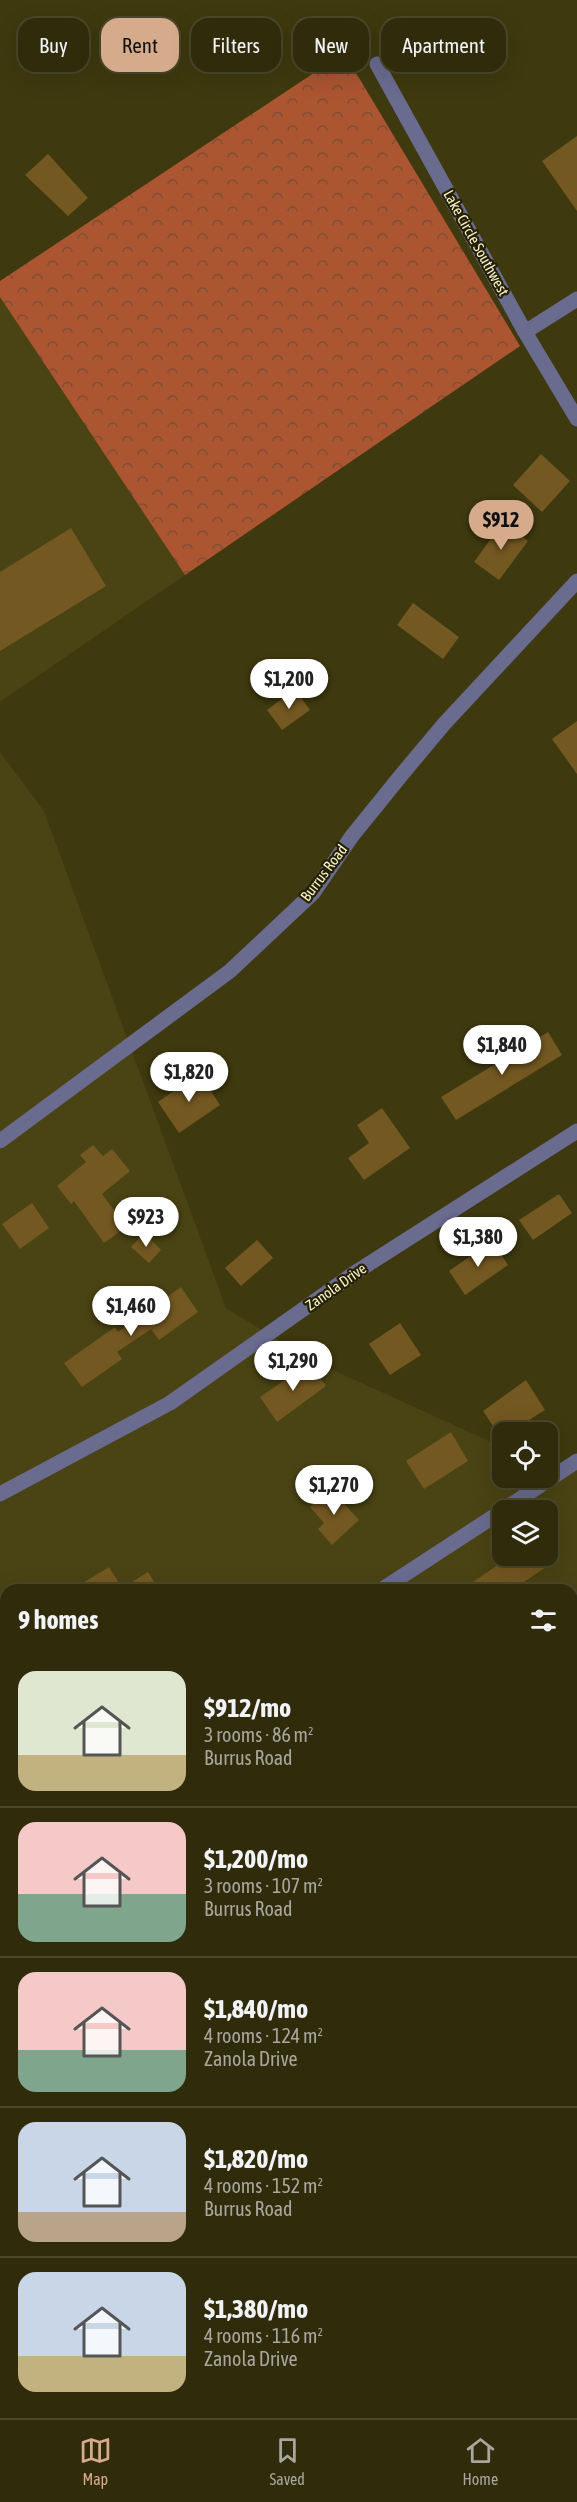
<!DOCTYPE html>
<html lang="en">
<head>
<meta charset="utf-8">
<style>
	body { margin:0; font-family:"Asap Condensed",sans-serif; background:#3b3719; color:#f1f3f6; height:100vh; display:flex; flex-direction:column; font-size:22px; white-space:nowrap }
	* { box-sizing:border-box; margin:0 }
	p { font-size:20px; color:#a7a79d }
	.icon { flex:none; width:33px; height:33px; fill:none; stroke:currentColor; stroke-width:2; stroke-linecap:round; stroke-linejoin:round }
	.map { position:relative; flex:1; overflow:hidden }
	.details { position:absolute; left:0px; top:1584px; width:578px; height:834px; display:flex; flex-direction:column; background:#2f2b0b; border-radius:18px 18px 0 0; box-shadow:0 6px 24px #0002,0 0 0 2px #4a472c }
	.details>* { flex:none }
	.hud { position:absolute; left:18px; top:18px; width:542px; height:54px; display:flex; gap:12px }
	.tools { position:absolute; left:492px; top:1422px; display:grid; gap:12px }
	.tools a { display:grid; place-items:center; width:66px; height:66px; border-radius:12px; background:#2f2b0b; box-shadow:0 6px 24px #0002,0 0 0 2px #4a472c; font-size:30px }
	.price { position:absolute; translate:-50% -51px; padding:0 14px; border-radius:21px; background:#fff; color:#222; font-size:20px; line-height:39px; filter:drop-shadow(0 2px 3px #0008) }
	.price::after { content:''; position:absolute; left:50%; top:36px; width:18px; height:14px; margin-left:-9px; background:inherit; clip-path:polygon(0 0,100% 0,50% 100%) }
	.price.current { background:#d6ab8b; color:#111 }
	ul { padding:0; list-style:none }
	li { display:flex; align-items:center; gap:18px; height:150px; padding:0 18px }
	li+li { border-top:2px solid #4a472c }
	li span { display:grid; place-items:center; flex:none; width:168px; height:120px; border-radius:18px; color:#555 }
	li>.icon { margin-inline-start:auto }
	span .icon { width:72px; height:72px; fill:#fffc; stroke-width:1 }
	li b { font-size:26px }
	h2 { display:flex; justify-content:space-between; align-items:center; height:72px; padding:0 18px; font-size:26px }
	.chip { padding:0 21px; border-radius:18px; background:#2f2b0b; box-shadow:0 6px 24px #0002,0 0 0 2px #4a472c; font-size:21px; line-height:54px }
	.chip.current { background:#d6ab8b; color:#111 }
	.dock { display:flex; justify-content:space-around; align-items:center; height:84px; border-top:2px solid #4a472c; background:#2f2b0b; font-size:16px; color:#a7a79d }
	.dock a { display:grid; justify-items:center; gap:3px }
	.dock .current { color:#d6ab8b }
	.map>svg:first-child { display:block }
	.built { fill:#4a4314; fill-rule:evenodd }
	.forest { fill:url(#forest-crowns) }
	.building { fill:#745821 }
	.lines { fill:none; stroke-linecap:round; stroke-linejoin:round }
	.minor { stroke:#696b8f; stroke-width:15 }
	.major { stroke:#999ce5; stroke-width:15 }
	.labels { text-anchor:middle; stroke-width:4.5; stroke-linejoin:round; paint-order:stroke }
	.street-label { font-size:15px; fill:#f7f2cc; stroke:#252000 }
</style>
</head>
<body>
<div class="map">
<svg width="577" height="2418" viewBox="0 0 577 2418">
	<defs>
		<pattern id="forest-crowns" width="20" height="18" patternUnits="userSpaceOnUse" patternTransform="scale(1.5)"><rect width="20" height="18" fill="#ac5531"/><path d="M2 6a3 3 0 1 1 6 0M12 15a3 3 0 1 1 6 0" fill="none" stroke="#7b4f37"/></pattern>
	</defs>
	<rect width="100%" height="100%" fill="#3f390f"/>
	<path class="built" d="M 0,297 L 185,575 L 0,702 Z
		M 0,752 L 44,811 L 226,1308 L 307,1358 L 502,1447 L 502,1478 L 548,1478 L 548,1460 L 577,1469 L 577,2418 L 0,2418 ZM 502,1510 L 548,1510 L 548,1556 L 502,1556 ZM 6,1590 L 572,1590 L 572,2412 L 6,2412 Z"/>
	<path class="forest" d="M 344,53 L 520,346 L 185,575 L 0,297 L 0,281 Z"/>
	<path class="building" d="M 218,21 L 236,58 L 207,72 L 189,35 Z
		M 577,136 L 577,211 L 542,161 Z
		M 48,154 L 88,198 L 68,216 L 25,175 Z
		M 541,454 L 570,481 L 542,512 L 513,485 Z
		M 503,522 L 528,541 L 499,580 L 474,562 Z
		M 71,528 L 106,586 L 0,651 L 0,572 Z
		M 413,603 L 459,637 L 443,659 L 397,625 Z
		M 295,689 L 310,710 L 282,730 L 267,710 Z
		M 577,721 L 577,774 L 552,739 Z
		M 548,1032 L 562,1055 L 456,1120 L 441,1097 Z
		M 199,1073 L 220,1105 L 179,1133 L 158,1102 Z
		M 382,1108 L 410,1148 L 364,1180 L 348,1158 L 369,1143 L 357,1125 Z
		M 93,1145 L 103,1156 L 112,1149 L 130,1171 L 102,1194 L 126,1227 L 104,1243 L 74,1201 L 71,1204 L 57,1186 L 86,1162 L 80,1155 Z
		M 559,1194 L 572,1213 L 533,1240 L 519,1220 Z
		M 32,1203 L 49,1228 L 20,1249 L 2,1224 Z
		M 144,1233 L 161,1250 L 149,1263 L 131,1247 Z
		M 257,1240 L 273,1258 L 241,1286 L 225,1268 Z
		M 492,1241 L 508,1265 L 465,1295 L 449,1271 Z
		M 181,1287 L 198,1312 L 159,1340 L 151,1329 L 117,1352 L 122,1359 L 82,1387 L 64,1363 L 115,1327 L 118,1332 Z
		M 400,1323 L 421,1355 L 390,1375 L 369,1344 Z
		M 310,1363 L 326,1386 L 277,1422 L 260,1397 Z
		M 526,1380 L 545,1410 L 510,1432 L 502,1432 L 501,1438 L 483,1411 Z
		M 451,1432 L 468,1461 L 424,1489 L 406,1461 Z
		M 330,1488 L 359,1520 L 332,1545 L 318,1529 L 324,1523 L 310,1507 Z
		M 511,1556 L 538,1556 L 546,1567 L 512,1590 L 461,1590 Z
		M 109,1567 L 122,1588 L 148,1572 L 159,1590 L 71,1590 Z"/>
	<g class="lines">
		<path class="minor" d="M 377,64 L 525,332 L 577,419
			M 525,332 L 577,299
			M 0,1141 L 230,971 L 313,893 L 352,836 L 403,773 L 444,724 L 577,581
			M 0,1494 L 170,1403 L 356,1272 L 577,1131
			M 503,1510 L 577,1461
			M 381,1590 L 502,1511
			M 0,2003 L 6,1999
			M 421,2412 L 424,2418
			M 244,2418 L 254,2412"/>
		<path class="major" d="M 0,1789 L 6,1799
			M 572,2332 L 577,2336"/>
	</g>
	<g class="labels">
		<g class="street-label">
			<text transform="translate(476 243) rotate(61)" y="5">Lake Circle Southwest</text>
			<text transform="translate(324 873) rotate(-53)" y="5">Burrus Road</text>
			<text transform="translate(336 1287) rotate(-35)" y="5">Zanola Drive</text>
		</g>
	</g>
</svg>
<div class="tools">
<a><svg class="icon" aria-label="locate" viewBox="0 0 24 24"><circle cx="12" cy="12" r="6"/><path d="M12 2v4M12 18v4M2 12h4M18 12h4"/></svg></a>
<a><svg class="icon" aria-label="layers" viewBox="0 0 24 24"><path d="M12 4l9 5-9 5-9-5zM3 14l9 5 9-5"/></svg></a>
</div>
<b class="price current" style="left:501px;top:551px">$912</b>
<b class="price" style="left:289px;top:710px">$1,200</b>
<b class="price" style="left:502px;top:1076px">$1,840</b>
<b class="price" style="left:189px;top:1103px">$1,820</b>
<b class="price" style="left:146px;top:1248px">$923</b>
<b class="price" style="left:478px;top:1268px">$1,380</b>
<b class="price" style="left:131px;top:1337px">$1,460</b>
<b class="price" style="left:293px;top:1392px">$1,290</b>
<b class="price" style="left:334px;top:1516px">$1,270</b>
<div class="hud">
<a class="chip">Buy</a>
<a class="chip current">Rent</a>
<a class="chip">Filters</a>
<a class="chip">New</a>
<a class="chip">Apartment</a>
</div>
<section class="details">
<h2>9 homes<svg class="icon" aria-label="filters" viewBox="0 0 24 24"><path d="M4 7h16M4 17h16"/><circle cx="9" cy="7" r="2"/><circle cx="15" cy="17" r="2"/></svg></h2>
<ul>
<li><span style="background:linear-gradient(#dfe7d0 70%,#c2b280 0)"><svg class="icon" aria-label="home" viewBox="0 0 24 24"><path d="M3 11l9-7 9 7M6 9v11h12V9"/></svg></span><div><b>$912/mo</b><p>3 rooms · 86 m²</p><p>Burrus Road</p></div></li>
<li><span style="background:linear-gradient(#f6c9c9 60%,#7fa58c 0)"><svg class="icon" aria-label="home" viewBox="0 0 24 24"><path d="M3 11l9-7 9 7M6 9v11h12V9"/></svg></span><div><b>$1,200/mo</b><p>3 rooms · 107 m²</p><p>Burrus Road</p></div></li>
<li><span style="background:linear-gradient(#f6c9c9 65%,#7fa58c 0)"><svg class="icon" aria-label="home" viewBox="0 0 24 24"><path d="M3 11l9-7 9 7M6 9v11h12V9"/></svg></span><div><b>$1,840/mo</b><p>4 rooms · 124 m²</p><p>Zanola Drive</p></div></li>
<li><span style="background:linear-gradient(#c9d6e8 75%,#b9a48a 0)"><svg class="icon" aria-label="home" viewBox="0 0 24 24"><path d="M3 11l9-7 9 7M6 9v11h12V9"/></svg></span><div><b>$1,820/mo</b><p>4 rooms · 152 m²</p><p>Burrus Road</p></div></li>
<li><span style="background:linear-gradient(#c9d6e8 70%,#c2b280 0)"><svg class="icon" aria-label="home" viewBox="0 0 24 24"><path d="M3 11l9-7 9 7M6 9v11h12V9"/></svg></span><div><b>$1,380/mo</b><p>4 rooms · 116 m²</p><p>Zanola Drive</p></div></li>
</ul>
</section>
</div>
<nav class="dock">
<a class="current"><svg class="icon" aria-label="map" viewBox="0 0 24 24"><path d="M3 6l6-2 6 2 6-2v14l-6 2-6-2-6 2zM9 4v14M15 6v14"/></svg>Map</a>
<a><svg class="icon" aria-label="saved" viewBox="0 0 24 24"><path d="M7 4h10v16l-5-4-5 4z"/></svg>Saved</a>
<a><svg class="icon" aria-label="home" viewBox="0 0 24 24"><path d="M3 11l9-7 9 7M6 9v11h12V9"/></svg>Home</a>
</nav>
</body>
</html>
